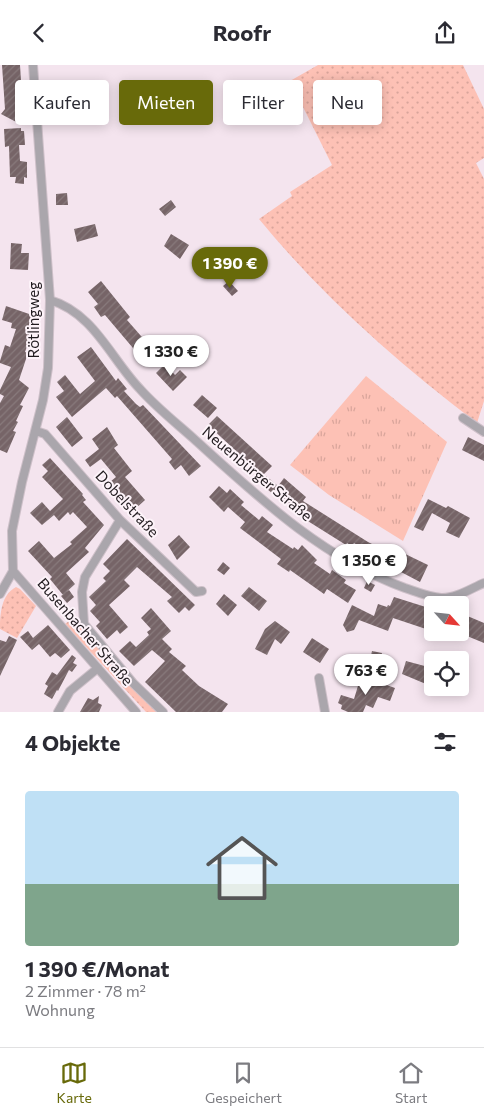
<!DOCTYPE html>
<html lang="de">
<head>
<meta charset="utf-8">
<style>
	body { margin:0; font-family:Commissioner,sans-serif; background:#f7f7f7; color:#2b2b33; height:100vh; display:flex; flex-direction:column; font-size:19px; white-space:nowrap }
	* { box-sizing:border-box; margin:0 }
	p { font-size:16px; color:#7c7c81 }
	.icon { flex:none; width:28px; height:28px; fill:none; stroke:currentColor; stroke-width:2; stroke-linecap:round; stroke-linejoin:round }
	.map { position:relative; height:647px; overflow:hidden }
	.side { display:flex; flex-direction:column; background:#fff; flex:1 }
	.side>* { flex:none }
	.guide { position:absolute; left:15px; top:15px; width:455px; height:45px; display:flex; gap:10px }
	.needle { width:32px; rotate:117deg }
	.fabs { position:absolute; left:424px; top:531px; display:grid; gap:10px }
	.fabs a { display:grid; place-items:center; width:45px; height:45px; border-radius:5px; background:#fff; box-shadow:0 2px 12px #0003; font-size:25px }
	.price { position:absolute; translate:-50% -42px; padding:0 11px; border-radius:18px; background:#fff; color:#222; font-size:16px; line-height:32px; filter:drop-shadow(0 1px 2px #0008) }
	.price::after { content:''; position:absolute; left:50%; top:30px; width:15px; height:11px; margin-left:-8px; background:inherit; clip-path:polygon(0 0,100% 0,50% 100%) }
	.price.current { background:#686a0a; color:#fff }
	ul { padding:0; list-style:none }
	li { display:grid; align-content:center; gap:10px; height:265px; padding:0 25px }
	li+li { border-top:1px solid #e1e1e2 }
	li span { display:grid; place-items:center; height:155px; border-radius:5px; color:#555 }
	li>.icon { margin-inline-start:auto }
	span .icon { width:90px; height:90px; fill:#fffc; stroke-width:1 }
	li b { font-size:21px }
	h2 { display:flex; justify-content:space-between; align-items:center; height:60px; padding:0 25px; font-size:21px }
	.pill { padding:0 18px; border-radius:5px; background:#fff; box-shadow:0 2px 12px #0003; font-size:18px; line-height:45px }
	.pill.current { background:#686a0a; color:#fff }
	header { display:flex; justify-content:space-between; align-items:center; height:65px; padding:0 25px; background:#fff; font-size:22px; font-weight:700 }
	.menu { display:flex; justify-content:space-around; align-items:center; height:70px; border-top:1px solid #e1e1e2; background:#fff; font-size:14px; color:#7c7c81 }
	.menu a { display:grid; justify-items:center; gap:2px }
	.menu .current { color:#686a0a }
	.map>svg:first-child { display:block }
	.grass { fill:url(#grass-dots) }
	.park { fill:url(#park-tufts) }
	.building { fill:url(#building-hatch) }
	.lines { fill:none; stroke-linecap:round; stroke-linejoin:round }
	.minor-casing { stroke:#cec0c9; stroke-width:10 }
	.minor { stroke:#aaa6ac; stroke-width:8 }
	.labels { text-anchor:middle; stroke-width:4; stroke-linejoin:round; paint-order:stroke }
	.street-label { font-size:15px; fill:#211b1f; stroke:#fdf3f9 }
</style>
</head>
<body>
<header><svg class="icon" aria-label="back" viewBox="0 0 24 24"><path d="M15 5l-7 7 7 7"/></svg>Roofr<svg class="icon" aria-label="share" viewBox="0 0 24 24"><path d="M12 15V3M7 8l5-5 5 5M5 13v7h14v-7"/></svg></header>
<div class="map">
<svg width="484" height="647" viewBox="0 0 484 647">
	<defs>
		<pattern id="grass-dots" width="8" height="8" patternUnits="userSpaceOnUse" patternTransform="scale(1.25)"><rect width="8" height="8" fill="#fdc1b5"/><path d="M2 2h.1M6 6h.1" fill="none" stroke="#d9a59b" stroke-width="1.8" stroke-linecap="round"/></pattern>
		<pattern id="park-tufts" width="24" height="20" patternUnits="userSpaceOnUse" patternTransform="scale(1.25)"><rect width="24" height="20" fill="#fdc1b5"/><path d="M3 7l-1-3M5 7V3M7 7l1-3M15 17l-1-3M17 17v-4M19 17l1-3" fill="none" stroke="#d9a59b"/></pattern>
		<pattern id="building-hatch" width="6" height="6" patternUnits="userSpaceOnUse" patternTransform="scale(1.25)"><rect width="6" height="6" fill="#766467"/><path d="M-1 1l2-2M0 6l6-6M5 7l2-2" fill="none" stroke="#887a7c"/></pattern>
	</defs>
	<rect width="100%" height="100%" fill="#f4e4ee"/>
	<path class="grass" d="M 318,0 L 463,0 L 484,44 L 484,93 L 476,98 L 484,114 L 484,336 L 477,358 C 397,297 323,232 259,154 L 292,131 L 290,127 L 332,100 L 290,16 Z
		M 16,522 L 20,524 L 36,541 L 17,573 L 0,564 C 0,549 1,530 16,522 Z
		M 69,556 L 82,562 L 132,620 L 158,647 L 146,647 L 65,559 Z"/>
	<path class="park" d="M 366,311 L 447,377 L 403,476 L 329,430 L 290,400 Z"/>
	<path class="building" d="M 2,0 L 20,0 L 23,48 L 20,48 L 20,59 L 1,49 L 5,44 Z
		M 70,20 L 80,20 L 81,35 L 58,38 L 60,22 L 70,22 Z
		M 21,63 L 21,66 L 24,66 L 25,80 L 19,80 L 20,96 L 27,97 L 27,113 L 24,112 L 24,119 L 15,118 L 16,112 L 10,112 L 9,81 L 5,82 L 4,64 Z
		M 67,128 L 68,140 L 56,140 L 56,129 Z
		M 171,135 L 176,142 L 165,151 L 159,144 Z
		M 95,159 L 98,171 L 77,177 L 74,164 Z
		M 171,169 L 189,180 L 180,194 L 164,181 Z
		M 11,178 L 22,179 L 21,188 L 29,188 L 28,205 L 10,204 Z
		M 101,216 L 130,252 L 127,255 L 155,287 L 144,296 L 105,250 L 101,252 L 94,242 L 98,239 L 88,227 Z
		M 229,216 L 238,226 L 232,231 L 223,221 Z
		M 6,241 L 32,250 L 27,268 L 31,269 L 25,287 L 28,288 L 19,315 L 29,323 L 20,340 L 23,341 L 16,356 L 18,357 L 13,366 L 16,367 L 7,388 L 0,385 L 0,338 L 4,331 L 0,329 L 0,325 L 11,302 L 0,298 L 0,296 L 5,280 L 10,282 L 16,264 L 11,263 L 12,258 L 2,255 Z
		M 91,282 L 116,316 L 118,313 L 127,324 L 124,326 L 136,339 L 140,342 L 143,340 L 201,401 L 189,411 L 181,400 L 175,405 L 169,397 L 172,394 L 117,331 L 115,333 L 106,323 L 72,352 L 56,332 L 64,326 L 57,317 L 65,310 L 80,329 L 95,316 L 77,292 Z
		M 165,299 L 175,310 L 180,305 L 187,312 L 173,326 L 156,308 Z
		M 202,330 L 217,343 L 208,353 L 193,340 Z
		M 217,351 L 272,401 L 263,410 L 242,391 L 237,396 L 230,391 L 235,385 L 208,360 Z
		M 67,352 L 83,373 L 72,382 L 56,362 Z
		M 107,362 L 118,380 L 114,383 L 132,406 L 125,412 L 145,435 L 134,445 L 110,417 L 116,412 L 101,394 L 90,402 L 85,395 L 99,384 L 92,374 Z
		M 468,372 L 484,380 L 484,396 L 462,385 Z
		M 50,393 L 83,429 L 82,430 L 86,435 L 83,437 L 104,460 L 85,483 L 89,487 L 66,508 L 75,519 L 63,530 L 50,514 L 52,512 L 28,486 L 39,476 L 54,493 L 72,479 L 70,477 L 87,462 L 73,447 L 70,450 L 68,447 L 59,456 L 54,450 L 42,460 L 30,448 L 42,437 L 50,446 L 63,434 L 42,412 L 48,406 L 42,400 Z
		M 266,411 L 278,421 L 284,413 L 306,432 L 303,436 L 368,477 L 380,483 L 382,481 L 397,490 L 399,486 L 428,500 L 420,517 L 401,507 L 404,501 L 389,494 L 383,504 L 363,493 L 367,486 L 354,478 L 352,481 L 347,478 L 346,480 L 303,453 L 304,452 L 288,438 L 286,440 L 260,418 Z
		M 219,421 L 227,428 L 230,424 L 244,437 L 241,440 L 259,455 L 262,451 L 273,460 L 267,467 L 293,484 L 294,482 L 298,485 L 302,480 L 317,495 L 314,498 L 330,509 L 332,505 L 346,515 L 344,518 L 356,525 L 348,538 L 327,524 L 324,529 L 290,505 L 289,507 L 277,499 L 281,494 L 240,463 L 245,457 L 228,442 L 224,447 L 209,432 Z
		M 428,434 L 446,443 L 448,441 L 470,453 L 459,473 L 446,467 L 450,458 L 432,448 L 423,466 L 414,462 Z
		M 179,470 L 190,482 L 177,495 L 168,480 Z
		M 127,474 L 195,540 L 189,546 L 185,542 L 179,548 L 167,536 L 172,532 L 137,502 L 124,515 L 130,521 L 109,540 L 128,562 L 120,569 L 117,565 L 107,574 L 96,561 L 100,557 L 90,546 L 96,540 L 89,532 L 106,516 L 103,513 L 110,506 L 103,499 Z
		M 223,497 L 230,503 L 224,510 L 217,505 Z
		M 367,516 L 375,520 L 371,527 L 364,523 Z
		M 249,522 L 267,536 L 259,546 L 241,531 Z
		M 69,525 L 74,532 L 67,538 L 61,531 Z
		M 224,529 L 237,540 L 228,551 L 216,539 Z
		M 394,532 L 432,544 L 432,566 L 393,553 L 388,566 L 359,555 L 354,565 L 347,567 L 343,560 L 352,540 L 374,551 L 378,539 L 387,542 L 388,540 L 390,541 Z
		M 151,543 L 171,566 L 162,574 L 172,584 L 169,587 L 186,601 L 182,605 L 199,621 L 228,639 L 222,647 L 176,647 L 145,617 L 165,596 L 152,585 L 134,601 L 119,586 L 130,576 L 136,582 L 149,570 L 147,567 L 151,564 L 141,553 Z
		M 465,550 L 484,558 L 484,578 L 467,571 L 469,566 L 460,562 Z
		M 275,556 L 290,567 L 281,579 L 275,574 L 267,590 L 255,584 L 265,564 Z
		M 48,560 L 70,585 L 61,593 L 55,588 L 50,592 L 39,579 L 32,585 L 20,572 L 28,566 L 33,573 Z
		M 9,571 L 17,575 L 0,611 L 0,575 L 6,577 Z
		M 312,573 L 329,584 L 320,598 L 303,587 Z
		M 372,586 L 382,588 L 379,598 L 370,595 Z
		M 72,590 L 76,593 L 73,598 L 77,600 L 72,607 L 69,605 L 58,626 L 57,625 L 52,634 L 44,629 L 48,621 L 45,619 L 52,607 L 57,610 Z
		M 406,596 L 432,603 L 426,619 L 402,609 Z
		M 361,611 L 395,623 L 390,636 L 378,632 L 373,643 L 366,640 L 363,647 L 348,647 L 341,644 L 342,640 L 338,638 L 341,630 L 354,634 Z
		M 99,631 L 98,638 L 102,640 L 99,647 L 80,647 L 88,633 L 93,635 Z"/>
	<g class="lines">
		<g class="minor-casing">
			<path id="minor" d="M 50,235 C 94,248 111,294 140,324 C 156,342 175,357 193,373 C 257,431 322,493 405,523 C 417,527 429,532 441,533 C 455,534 472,523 484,518
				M 463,353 L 484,367
				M 36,366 L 45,369 L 120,455 L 196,527 L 202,526
				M 120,455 L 85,512 L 82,527 L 84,559 L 133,618 L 163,647
				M 13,506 L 136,647
				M 0,529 L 13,506 L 12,466 L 22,417 L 43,335 L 48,303 L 50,235 L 33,0
				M 319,613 L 325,647
				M 58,647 L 70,626 L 98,603"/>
		</g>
		<use href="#minor" class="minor"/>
	</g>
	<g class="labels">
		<g class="street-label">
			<text transform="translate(34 255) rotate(-90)" y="5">Rötlingweg</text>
			<text transform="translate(257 409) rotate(40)" y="5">Neuenbürger Straße</text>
			<text transform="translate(127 439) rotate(47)" y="5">Dobelstraße</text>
			<text transform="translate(85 567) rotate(49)" y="5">Busenbacher Straße</text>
		</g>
	</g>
</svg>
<div class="fabs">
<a><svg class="needle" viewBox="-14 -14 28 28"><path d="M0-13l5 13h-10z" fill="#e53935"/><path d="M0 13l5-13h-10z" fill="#7c7c81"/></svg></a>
<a><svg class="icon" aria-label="locate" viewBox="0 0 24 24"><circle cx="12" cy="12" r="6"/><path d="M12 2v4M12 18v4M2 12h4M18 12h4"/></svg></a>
</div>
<b class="price current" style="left:230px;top:224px">1 390 €</b>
<b class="price" style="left:171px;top:312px">1 330 €</b>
<b class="price" style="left:369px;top:521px">1 350 €</b>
<b class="price" style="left:366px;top:631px">763 €</b>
<div class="guide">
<a class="pill">Kaufen</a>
<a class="pill current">Mieten</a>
<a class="pill">Filter</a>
<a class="pill">Neu</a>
</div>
</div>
<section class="side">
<h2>4 Objekte<svg class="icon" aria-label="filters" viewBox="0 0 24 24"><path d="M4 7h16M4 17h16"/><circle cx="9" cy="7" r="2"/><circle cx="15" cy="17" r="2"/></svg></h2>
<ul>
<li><span style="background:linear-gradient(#bfe0f5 60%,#7fa58c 0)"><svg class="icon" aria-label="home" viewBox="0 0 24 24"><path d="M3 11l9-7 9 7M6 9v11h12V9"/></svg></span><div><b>1 390 €/Monat</b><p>2 Zimmer · 78 m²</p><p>Wohnung</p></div></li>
</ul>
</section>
<nav class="menu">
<a class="current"><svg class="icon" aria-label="map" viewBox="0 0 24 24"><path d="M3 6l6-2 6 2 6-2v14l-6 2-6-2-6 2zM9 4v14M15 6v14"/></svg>Karte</a>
<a><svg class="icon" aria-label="saved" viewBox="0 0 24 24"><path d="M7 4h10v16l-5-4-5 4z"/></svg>Gespeichert</a>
<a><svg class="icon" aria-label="home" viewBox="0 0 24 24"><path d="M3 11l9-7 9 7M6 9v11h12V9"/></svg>Start</a>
</nav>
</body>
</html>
